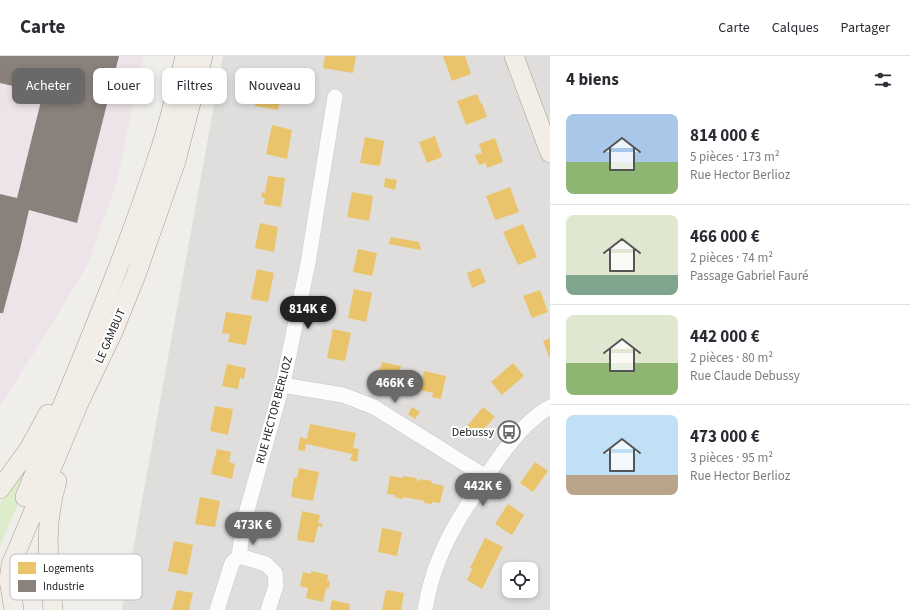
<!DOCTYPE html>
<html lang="fr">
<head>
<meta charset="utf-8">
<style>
	body { margin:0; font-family:"Source Sans 3",sans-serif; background:#f7f7f7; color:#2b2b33; height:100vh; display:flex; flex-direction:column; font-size:15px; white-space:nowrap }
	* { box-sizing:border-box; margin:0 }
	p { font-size:13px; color:#7c7c81 }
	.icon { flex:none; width:22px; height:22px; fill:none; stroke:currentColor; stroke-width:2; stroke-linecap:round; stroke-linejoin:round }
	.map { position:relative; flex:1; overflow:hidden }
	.drawer { display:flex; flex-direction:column; background:#fff; width:360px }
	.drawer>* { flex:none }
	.banner { position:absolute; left:12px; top:12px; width:380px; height:36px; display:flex; gap:8px }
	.fabs { position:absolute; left:502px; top:506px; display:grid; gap:8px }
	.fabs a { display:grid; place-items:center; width:36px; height:36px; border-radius:8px; background:#fff; box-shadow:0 2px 6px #0003; font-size:20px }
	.price { position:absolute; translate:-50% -34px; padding:0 9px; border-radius:14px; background:#6a6968; color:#fff; font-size:13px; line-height:26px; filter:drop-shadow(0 1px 2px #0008) }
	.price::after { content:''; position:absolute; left:50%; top:24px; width:12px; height:9px; margin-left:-6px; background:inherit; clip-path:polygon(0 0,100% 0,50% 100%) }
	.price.current { background:#222; color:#fff }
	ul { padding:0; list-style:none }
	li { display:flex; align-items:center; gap:12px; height:100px; padding:0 16px }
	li+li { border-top:1px solid #e1e1e2 }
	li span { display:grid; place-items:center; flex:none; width:112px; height:80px; border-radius:8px; color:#555 }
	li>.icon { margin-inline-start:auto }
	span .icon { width:48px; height:48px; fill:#fffc; stroke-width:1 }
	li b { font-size:17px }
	h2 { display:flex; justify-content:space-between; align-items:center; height:48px; padding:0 16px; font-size:17px }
	.chip { padding:0 14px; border-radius:8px; background:#fff; box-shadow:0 2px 6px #0003; font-size:14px; line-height:36px }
	.chip.current { background:#6a6968; color:#fff }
	header { display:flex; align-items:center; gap:24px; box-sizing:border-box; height:56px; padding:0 20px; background:#fff; border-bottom:1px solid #e1e1e2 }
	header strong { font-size:19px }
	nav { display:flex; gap:22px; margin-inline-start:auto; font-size:14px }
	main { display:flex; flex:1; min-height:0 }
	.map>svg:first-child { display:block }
	.residential { fill:#dfdedc; fill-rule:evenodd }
	.industrial { fill:#ede4e9 }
	.grass { fill:#ddeccb }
	.homes { fill:#e9c46a }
	.industry { fill:#8a817c }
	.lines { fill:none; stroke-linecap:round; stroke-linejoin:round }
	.minor-casing { stroke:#c9c8c7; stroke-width:16 }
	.major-casing { stroke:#a79c86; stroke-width:20 }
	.minor { stroke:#fdfcfc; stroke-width:15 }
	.major { stroke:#f3ede7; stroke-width:19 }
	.labels { text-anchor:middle; stroke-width:4; stroke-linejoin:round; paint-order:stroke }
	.street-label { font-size:12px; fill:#222; stroke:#fff }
	.poi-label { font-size:12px; fill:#222; stroke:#fff; text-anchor:end }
	.key { fill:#fff; stroke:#bdbdbd; stroke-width:1 }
	.key-label { font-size:11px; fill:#222 }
</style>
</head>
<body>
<header>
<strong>Carte</strong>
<nav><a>Carte</a><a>Calques</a><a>Partager</a></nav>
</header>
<main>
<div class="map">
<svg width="550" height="554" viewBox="0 0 550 554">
	<rect width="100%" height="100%" fill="#f0eeeb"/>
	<path class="residential" d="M 223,0 L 550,0 L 550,554 L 122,554 ZM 509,513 L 531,513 L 531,535 L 509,535 Z"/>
	<path class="industrial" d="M 0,0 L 143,0 L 117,125 L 88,208 L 41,286 L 0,349 Z"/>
	<path class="grass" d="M 27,418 L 29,422 L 0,490 L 0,447 L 21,419 Z"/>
	<path class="homes" d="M 325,0 L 356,0 L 353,17 L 323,12 Z
		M 443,0 L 465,0 L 471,18 L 452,25 Z
		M 261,21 L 281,25 L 277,43 L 280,43 L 278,54 L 255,50 Z
		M 477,38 L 481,48 L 482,47 L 487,61 L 466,69 L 457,45 Z
		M 272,69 L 292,74 L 287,103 L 266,98 Z
		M 435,80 L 442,101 L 427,107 L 419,86 Z
		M 365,81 L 384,85 L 380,110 L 360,107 Z
		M 495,82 L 503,106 L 487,112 L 486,107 L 479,109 L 475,99 L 482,97 L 479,88 Z
		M 268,120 L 285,122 L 281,151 L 264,148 L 265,142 L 261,141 L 262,136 L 265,137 Z
		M 385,122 L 397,124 L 395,134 L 384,131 Z
		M 510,131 L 519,156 L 495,164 L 486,140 Z
		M 352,136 L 373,140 L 369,165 L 347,161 Z
		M 260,167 L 278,171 L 274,196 L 255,192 Z
		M 523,168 L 537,201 L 518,209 L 503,176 Z
		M 391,181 L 419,186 L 421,194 L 389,188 Z
		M 358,193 L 377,197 L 372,220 L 353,216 Z
		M 480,212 L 486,226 L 472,232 L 467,217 Z
		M 257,213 L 274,217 L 268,246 L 251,243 Z
		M 354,233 L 372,237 L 366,266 L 348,262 Z
		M 540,234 L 548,256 L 532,262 L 523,240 Z
		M 226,256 L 252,260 L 246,289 L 228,286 L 230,278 L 222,277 Z
		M 333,273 L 351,277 L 345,305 L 327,302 Z
		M 550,282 L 550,303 L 543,285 Z
		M 382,306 L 401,310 L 398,325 L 378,320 Z
		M 513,307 L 524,320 L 502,339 L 491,326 Z
		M 227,308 L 246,312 L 244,323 L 240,322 L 238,333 L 222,330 Z
		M 424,315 L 446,320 L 441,343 L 432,341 L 433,337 L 420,334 Z
		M 215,350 L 233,353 L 228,379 L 210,375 Z
		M 412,351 L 420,356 L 415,363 L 408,358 Z
		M 483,351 L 495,361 L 478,379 L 467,370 Z
		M 310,368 L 356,377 L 353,392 L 359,393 L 357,406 L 350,404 L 352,398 L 306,388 L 305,395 L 298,394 L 300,381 L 307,383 Z
		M 217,393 L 231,396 L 229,406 L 235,408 L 232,423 L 211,418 Z
		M 535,406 L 548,415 L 533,436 L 520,427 Z
		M 299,412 L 319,416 L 313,445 L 291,441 L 294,422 L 297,422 Z
		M 390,420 L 403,422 L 403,420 L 417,422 L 416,424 L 419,425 L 420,423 L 432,425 L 431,427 L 444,430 L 440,447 L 432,446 L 432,448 L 424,447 L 425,445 L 403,441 L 403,443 L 394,441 L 395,439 L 387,438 Z
		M 200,441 L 220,445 L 215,471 L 195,468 Z
		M 508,448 L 524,459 L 512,479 L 495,468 Z
		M 302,455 L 320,459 L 318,467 L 323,468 L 322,471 L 318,470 L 314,487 L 297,484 Z
		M 382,472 L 402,476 L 397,500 L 378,496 Z
		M 485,482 L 503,491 L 482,533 L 467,524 L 472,513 L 470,512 Z
		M 174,485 L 193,489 L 187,519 L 168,515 Z
		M 311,515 L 328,519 L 327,525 L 330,525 L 329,533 L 326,532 L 323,546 L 306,542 L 308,532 L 300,530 L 303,516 L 311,518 Z
		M 177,534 L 193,537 L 189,554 L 172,554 Z
		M 386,534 L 404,537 L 401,554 L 382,554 Z
		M 332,544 L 350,548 L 349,554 L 330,554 Z"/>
	<path class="industry" d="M 0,0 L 119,0 L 77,167 L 29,154 L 20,193 L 3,257 L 0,257 L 0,138 L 17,142 L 43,37 L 0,27 Z"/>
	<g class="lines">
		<g class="minor-casing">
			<path id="minor" d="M 282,329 L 343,339 L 374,351 L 486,421
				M 239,500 L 244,465 L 284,323 L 308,207 L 335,41
				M 217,554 L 232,507 L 239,500 L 266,508 L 275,517 L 276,530 L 268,554
				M 425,554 C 428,535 434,514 442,496 C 451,474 464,454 477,435 C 495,407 520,367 550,351"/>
		</g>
		<g class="major-casing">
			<path id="major" d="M 514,0 L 550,97
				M 0,433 L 29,393 L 48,358
				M 25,441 C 71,327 121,214 159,97 C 170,65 177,32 185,0
				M 14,554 L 9,524 L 11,509 L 78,349 L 113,276 L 136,219 L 176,105 L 203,0
				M 53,554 C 49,507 43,472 57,425"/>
		</g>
		<use href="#minor" class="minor"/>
		<use href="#major" class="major"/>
	</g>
	<defs>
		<g id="bus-ring" transform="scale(1.15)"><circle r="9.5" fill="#fff" stroke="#6a6968" stroke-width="1.5"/><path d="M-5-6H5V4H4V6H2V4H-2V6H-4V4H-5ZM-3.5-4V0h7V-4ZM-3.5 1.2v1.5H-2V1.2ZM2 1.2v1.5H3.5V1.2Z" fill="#6a6968"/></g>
	</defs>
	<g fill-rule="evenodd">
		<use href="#bus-ring" x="509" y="376"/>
	</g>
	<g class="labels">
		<g class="street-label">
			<text transform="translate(110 280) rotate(-66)" y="4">LE GAMBUT</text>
			<text transform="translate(274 354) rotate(-75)" y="4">RUE HECTOR BERLIOZ</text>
		</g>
		<g class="poi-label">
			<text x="494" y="380">Debussy</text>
		</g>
	</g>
	<rect x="10" y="498" width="132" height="46" rx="6" class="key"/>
	<rect x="18" y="506" width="18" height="12" fill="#e9c46a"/>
	<rect x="18" y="524" width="18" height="12" fill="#8a817c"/>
	<g class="key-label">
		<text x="43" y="516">Logements</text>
		<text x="43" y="534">Industrie</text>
	</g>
</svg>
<div class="fabs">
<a><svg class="icon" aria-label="locate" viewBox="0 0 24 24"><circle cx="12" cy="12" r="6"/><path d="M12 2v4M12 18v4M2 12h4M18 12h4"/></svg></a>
</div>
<b class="price current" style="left:308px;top:274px">814K €</b>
<b class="price" style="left:395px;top:348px">466K €</b>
<b class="price" style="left:483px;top:451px">442K €</b>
<b class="price" style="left:253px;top:490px">473K €</b>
<div class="banner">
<a class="chip current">Acheter</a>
<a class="chip">Louer</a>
<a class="chip">Filtres</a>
<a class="chip">Nouveau</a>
</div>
</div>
<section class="drawer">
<h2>4 biens<svg class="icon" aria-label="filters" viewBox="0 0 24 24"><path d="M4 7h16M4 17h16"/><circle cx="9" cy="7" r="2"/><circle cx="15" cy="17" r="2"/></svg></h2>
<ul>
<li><span style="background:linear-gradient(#a9c7e8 60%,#8fb573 0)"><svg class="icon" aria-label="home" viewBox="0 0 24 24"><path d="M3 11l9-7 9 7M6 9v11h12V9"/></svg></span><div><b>814 000 €</b><p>5 pièces · 173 m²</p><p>Rue Hector Berlioz</p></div></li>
<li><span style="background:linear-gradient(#dfe7d0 75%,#7fa58c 0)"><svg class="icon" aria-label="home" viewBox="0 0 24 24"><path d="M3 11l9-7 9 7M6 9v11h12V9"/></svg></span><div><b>466 000 €</b><p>2 pièces · 74 m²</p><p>Passage Gabriel Fauré</p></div></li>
<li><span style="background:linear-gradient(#dfe7d0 60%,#8fb573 0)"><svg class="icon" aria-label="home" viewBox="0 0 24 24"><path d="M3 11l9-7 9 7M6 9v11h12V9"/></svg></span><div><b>442 000 €</b><p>2 pièces · 80 m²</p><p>Rue Claude Debussy</p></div></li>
<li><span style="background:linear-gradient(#bfe0f5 75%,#b9a48a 0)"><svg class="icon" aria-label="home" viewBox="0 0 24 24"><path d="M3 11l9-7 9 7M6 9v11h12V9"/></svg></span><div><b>473 000 €</b><p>3 pièces · 95 m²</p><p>Rue Hector Berlioz</p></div></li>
</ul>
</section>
</main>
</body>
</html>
